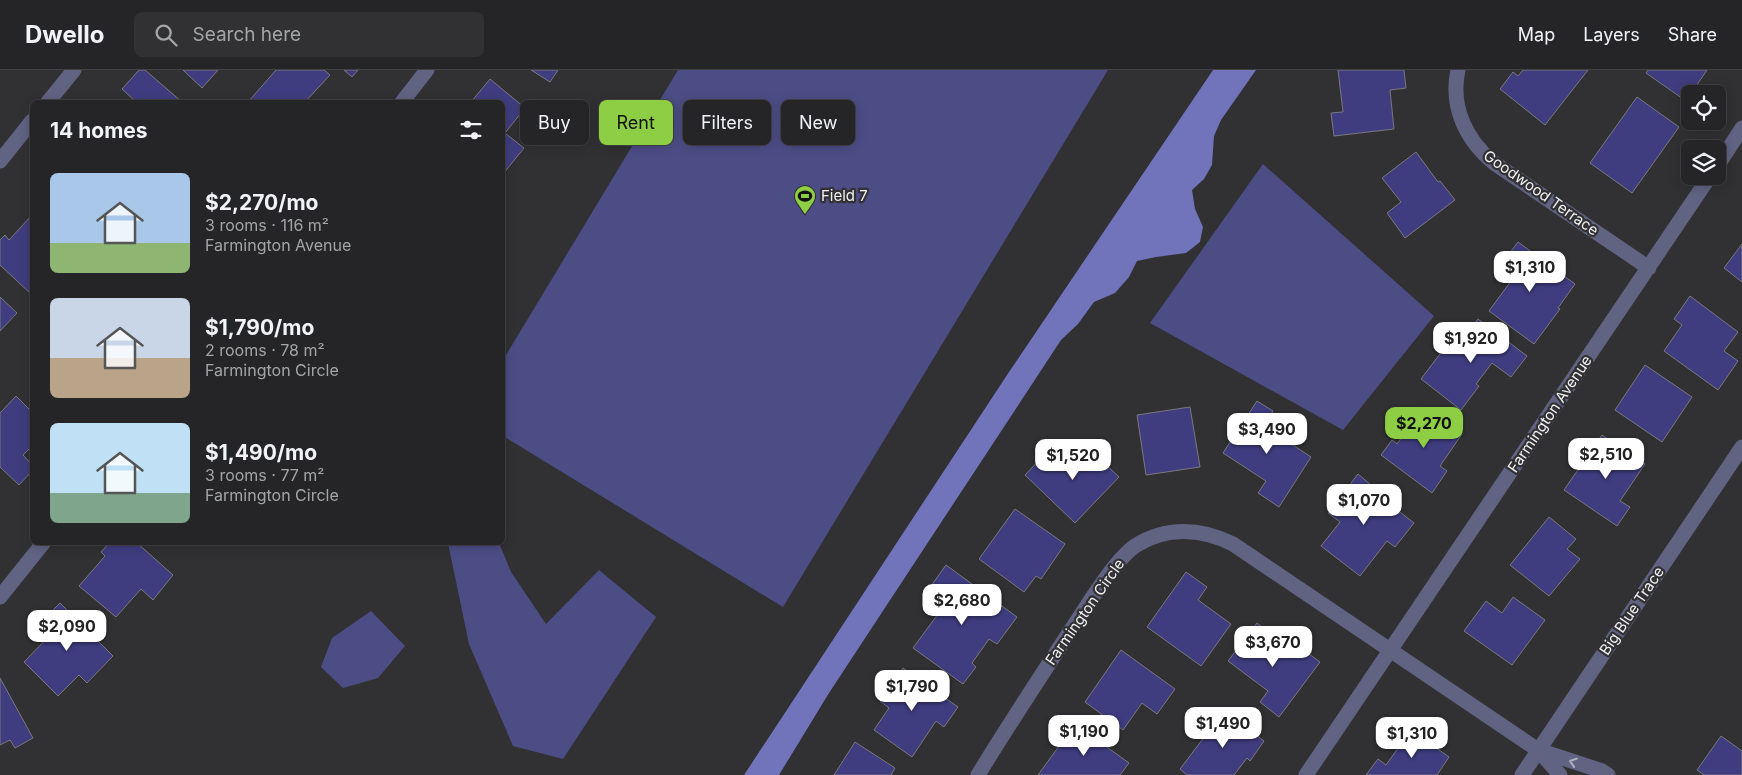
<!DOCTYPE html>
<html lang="en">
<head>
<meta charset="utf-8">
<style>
	body { margin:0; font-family:Inter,sans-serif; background:#313133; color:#f1f3f6; height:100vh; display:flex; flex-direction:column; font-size:19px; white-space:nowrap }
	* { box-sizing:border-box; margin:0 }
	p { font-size:16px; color:#a3a5a7 }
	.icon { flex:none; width:28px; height:28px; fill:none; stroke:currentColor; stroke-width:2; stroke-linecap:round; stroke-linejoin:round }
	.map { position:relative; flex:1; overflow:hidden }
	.details { position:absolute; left:30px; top:30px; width:475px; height:445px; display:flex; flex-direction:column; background:#252527; border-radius:8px; box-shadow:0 2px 12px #0003,0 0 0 1px #424244 }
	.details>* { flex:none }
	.guide { position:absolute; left:520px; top:30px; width:475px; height:45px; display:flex; gap:10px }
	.controls { position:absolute; left:1681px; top:15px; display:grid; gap:10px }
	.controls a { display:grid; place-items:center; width:45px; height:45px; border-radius:8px; background:#252527; box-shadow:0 2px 12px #0003,0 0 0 1px #424244; font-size:25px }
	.price { position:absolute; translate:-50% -42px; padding:0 11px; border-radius:10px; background:#fff; color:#222; font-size:16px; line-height:32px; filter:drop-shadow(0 1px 2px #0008) }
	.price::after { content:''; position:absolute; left:50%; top:30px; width:15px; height:11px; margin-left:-8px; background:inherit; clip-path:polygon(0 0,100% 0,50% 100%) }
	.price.active { background:#8dce44; color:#111 }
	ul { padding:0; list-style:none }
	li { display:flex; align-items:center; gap:15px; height:125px; padding:0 20px }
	li span { display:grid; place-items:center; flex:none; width:140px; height:100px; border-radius:8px; color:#555 }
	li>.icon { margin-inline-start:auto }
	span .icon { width:60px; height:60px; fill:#fffc; stroke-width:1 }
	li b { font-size:21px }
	h2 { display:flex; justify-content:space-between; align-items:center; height:60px; padding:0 20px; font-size:21px }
	.pill { padding:0 18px; border-radius:8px; background:#252527; box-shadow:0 2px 12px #0003,0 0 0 1px #424244; font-size:18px; line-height:45px }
	.pill.active { background:#8dce44; color:#111 }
	header { display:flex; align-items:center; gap:30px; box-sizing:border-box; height:70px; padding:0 25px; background:#252527; border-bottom:1px solid #424244 }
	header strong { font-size:24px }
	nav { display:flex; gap:28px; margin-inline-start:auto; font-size:18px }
	.search { width:350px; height:45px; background:#313133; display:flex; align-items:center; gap:12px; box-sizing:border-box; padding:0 18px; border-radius:8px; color:#a3a5a7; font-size:19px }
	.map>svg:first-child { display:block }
	.green { fill:#4c4d85 }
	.water { fill:#7173bb }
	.building { fill:#3f3d7f; stroke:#79797d }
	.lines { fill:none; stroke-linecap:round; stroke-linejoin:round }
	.minor { stroke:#606382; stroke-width:15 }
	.oneway { stroke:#b0b1c0 }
	.labels { text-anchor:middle; stroke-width:4.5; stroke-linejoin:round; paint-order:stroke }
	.street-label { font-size:15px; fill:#f1f1f3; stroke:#313134 }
	.poi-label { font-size:15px; fill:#f1f1f3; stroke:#313134; text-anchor:start }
</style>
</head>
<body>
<header>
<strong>Dwello</strong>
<div class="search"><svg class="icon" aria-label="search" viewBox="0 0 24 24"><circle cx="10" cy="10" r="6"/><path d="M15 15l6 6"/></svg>Search here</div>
<nav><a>Map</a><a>Layers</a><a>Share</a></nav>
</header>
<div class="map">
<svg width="1742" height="705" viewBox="0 0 1742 705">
	<rect width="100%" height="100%" fill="#313134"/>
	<path class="green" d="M 678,0 L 1108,0 L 783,537 L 503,366 L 503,290 Z
		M 1263,94 L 1434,246 L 1343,360 L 1150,253 Z
		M 448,473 L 499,473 L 511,502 L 546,554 L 599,500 L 656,547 L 563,689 L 513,676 L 469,574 Z
		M 371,541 L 405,576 L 378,608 L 343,618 L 321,597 L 332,568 Z"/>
	<path class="water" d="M 1213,0 L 1256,0 L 1221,50 L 1214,66 L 1212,95 L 1204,109 L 1192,120 L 1195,139 L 1203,157 L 1200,172 L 1186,183 L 1156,187 L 1137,191 L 1129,207 L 1115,223 L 1094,232 L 1078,254 L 1061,270 L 829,623 L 779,705 L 744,705 L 1009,302 Z"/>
	<path class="building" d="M 139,0 L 145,0 L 182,32 L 131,32 L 134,30 L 122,19 Z
		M 183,0 L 218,0 L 202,18 Z
		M 276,0 L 324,0 L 330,5 L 305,32 L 248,32 Z
		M 344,0 L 358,0 L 352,7 Z
		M 531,0 L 558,0 L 550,12 Z
		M 1338,0 L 1404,0 L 1406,18 L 1390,20 L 1394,59 L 1334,66 L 1331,43 L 1343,42 Z
		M 1523,0 L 1588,0 L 1545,55 L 1500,19 L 1513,2 L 1518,6 Z
		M 1648,0 L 1707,0 L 1686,31 L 1646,3 Z
		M 490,9 L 525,38 L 505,63 L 524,78 L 503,104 L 502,32 L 471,32 Z
		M 1637,27 L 1679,57 L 1632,123 L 1590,93 Z
		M 1416,82 L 1438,112 L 1440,111 L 1455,130 L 1405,168 L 1387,143 L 1401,132 L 1382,108 Z
		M 32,145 L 32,225 L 0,195 L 0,170 L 5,165 L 9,170 Z
		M 1518,172 L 1575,214 L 1558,238 L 1560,239 L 1534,274 L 1489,241 L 1511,211 L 1497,200 Z
		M 1742,174 L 1742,212 L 1724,198 Z
		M 1690,226 L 1738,262 L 1724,281 L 1738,291 L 1718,320 L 1664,281 L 1682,255 L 1674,249 Z
		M 0,227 L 17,243 L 0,261 Z
		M 1478,249 L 1527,286 L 1511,307 L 1492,293 L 1476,314 L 1479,316 L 1461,340 L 1421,309 L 1449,272 L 1457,278 Z
		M 1645,295 L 1692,327 L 1662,372 L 1615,340 Z
		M 16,326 L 32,342 L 32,379 L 31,377 L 23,385 L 32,395 L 32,401 L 19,415 L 0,397 L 0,343 Z
		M 1257,331 L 1273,341 L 1264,356 L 1311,387 L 1279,437 L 1258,423 L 1266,411 L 1223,383 Z
		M 1190,337 L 1200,397 L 1146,405 L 1137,345 Z
		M 1423,337 L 1462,364 L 1440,396 L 1447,401 L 1432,423 L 1381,385 L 1392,370 L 1397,374 Z
		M 1602,365 L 1645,394 L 1620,431 L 1630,437 L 1617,456 L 1564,420 Z
		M 1084,374 L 1119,407 L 1075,453 L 1025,405 L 1046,383 L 1061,397 Z
		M 1358,404 L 1371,415 L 1369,418 L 1414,453 L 1395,477 L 1387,471 L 1360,506 L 1321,476 L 1340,452 L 1328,443 Z
		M 1015,439 L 1065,474 L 1041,509 L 1036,506 L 1024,522 L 979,489 Z
		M 1549,447 L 1576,469 L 1567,479 L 1580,489 L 1549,526 L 1510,495 Z
		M 136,472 L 173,505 L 153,530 L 141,519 L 116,547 L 79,516 L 105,486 L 101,482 L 110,472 Z
		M 946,495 L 1017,547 L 997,574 L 989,569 L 972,593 L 976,597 L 963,614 L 913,578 L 949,529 L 931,516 Z
		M 1186,502 L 1207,517 L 1198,530 L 1231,554 L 1201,596 L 1147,557 Z
		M 1513,527 L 1545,550 L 1512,595 L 1464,561 L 1486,531 L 1502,543 Z
		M 60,533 L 113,586 L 87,613 L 79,605 L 58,626 L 24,592 L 53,562 L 42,551 Z
		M 1257,553 L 1271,564 L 1267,569 L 1290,587 L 1298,576 L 1320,592 L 1279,647 L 1260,632 L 1268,621 L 1228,591 Z
		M 1121,580 L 1175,619 L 1157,644 L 1142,633 L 1123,660 L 1085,632 Z
		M 903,598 L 958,637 L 944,657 L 936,651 L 912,687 L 874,660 L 889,638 L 880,631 Z
		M 0,608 L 33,668 L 15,678 L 10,670 L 0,675 Z
		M 1224,641 L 1264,671 L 1250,691 L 1247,688 L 1234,705 L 1187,705 L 1180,699 Z
		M 1075,654 L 1129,693 L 1120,705 L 1038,705 Z
		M 1411,660 L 1449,687 L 1437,705 L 1366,705 L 1378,689 L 1386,695 Z
		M 1721,666 L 1742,681 L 1742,705 L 1704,705 L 1697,700 Z
		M 855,672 L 895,698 L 891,705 L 834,705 Z"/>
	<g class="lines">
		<path class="minor" d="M 1458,0 C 1450,37 1466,70 1494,93 L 1649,198
			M 48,32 L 74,0
			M 402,32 L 427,0
			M 0,91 L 32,51
			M 1718,95 L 1742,58
			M 0,527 L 44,472
			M 1539,681 L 1560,705
			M 978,705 C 1009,654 1042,604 1075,554 C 1089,533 1115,490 1135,476 C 1166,456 1201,458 1233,474 L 1538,680 L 1602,701 L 1608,705
			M 1306,705 L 1710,106
			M 1522,705 L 1742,377"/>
	</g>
	<defs><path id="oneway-chevron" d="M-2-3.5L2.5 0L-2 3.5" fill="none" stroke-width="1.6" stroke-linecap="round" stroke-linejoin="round" transform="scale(1.25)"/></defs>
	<use class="oneway" href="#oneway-chevron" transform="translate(1573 692) rotate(-162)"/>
	<defs>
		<g id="stadium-pin" transform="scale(1.125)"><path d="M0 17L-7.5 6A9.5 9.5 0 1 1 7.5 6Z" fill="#8dce44" stroke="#313134"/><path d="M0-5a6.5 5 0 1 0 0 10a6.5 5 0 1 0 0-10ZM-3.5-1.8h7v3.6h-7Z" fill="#111"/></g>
	</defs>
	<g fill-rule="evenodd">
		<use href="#stadium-pin" x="805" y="126"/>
	</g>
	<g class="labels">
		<g class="street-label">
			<text transform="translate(1541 123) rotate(35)" y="5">Goodwood Terrace</text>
			<text transform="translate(1550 344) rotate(-56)" y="5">Farmington Avenue</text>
			<text transform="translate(1632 541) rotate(-56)" y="5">Big Blue Trace</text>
			<text transform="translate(1085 542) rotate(-55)" y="5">Farmington Circle</text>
		</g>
		<g class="poi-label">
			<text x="821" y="131">Field 7</text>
		</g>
	</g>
</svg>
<div class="controls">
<a><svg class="icon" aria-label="locate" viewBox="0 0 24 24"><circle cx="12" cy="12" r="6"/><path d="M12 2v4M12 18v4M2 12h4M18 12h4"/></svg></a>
<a><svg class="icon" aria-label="layers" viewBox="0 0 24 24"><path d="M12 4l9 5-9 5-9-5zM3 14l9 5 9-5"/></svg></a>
</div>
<b class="price" style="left:1530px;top:223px">$1,310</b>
<b class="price" style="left:1471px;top:294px">$1,920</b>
<b class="price active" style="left:1424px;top:379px">$2,270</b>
<b class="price" style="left:1267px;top:385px">$3,490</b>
<b class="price" style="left:1606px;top:410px">$2,510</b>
<b class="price" style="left:1073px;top:411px">$1,520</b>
<b class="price" style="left:1364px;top:456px">$1,070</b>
<b class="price" style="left:962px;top:556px">$2,680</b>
<b class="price" style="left:67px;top:582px">$2,090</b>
<b class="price" style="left:1273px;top:598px">$3,670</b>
<b class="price" style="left:912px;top:642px">$1,790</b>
<b class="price" style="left:1223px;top:679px">$1,490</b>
<b class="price" style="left:1084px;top:687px">$1,190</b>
<b class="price" style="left:1412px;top:689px">$1,310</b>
<div class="guide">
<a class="pill">Buy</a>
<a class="pill active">Rent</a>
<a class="pill">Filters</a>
<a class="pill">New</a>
</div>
<section class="details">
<h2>14 homes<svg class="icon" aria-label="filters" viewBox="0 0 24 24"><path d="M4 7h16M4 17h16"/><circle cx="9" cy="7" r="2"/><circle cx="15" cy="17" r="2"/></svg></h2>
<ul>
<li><span style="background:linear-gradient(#a9c7e8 70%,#8fb573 0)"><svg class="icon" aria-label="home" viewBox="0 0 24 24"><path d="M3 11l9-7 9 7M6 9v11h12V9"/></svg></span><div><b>$2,270/mo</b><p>3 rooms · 116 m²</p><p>Farmington Avenue</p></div></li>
<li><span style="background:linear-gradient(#c9d6e8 60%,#b9a48a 0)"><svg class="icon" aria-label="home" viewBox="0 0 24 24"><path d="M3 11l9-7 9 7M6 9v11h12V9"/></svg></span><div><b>$1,790/mo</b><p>2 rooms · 78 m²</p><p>Farmington Circle</p></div></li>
<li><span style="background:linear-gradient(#bfe0f5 70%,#7fa58c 0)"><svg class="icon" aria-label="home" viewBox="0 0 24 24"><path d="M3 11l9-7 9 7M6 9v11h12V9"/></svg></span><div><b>$1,490/mo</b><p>3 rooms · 77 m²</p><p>Farmington Circle</p></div></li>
</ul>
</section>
</div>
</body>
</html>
